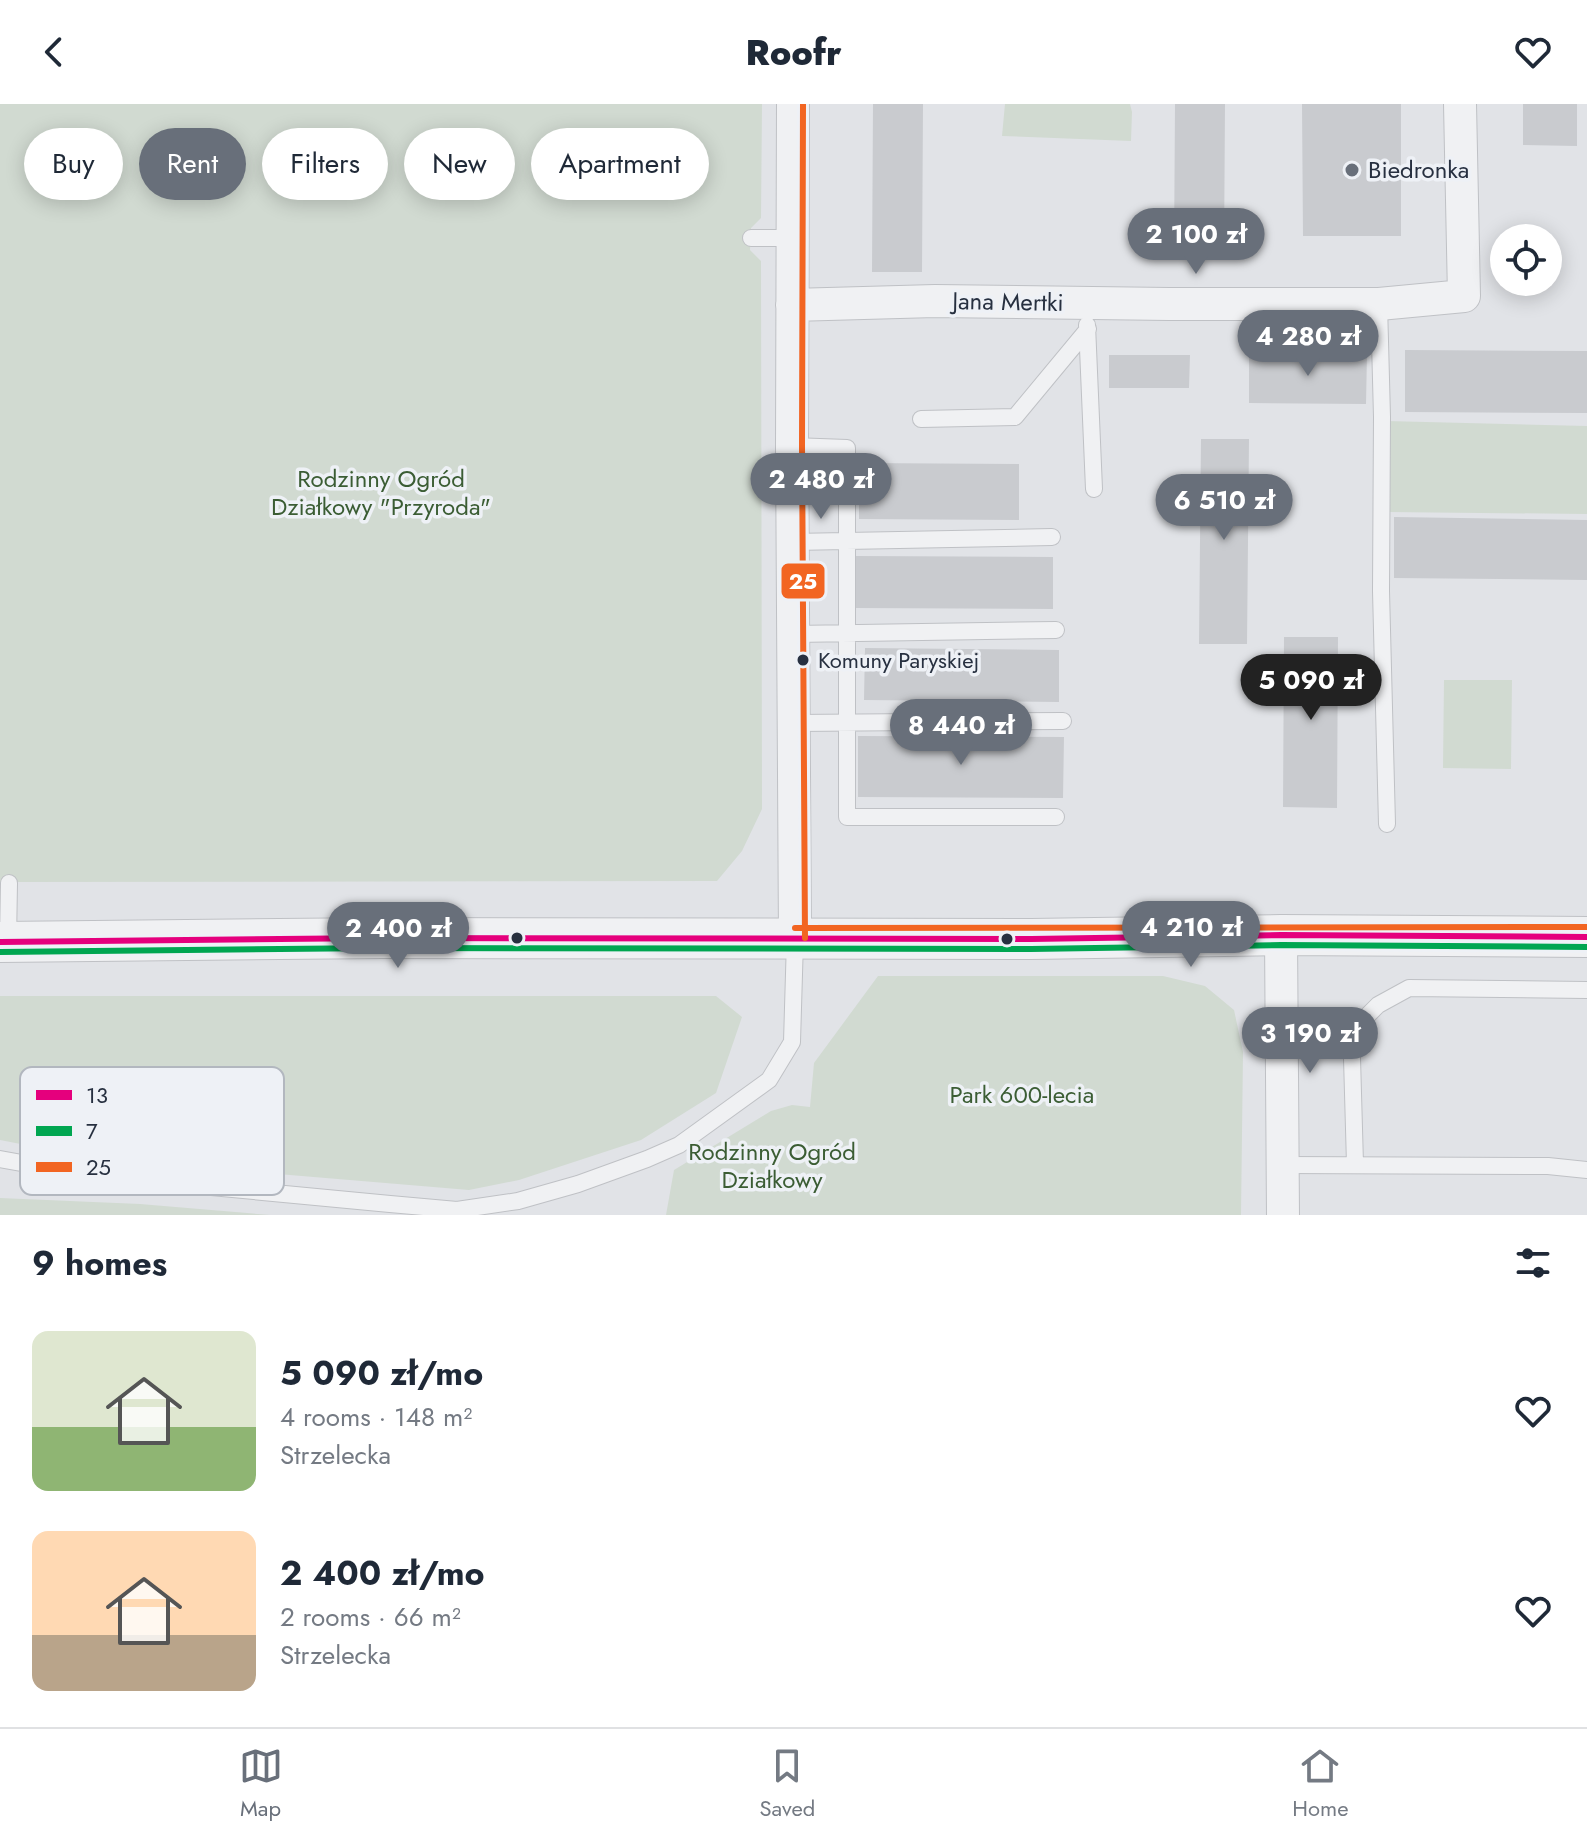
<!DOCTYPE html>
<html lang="en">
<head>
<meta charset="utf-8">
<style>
	body { margin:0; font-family:Jost,sans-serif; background:#f6f6f7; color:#1f2937; height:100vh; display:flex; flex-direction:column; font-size:30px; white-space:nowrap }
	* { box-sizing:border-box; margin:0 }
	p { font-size:26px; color:#747a83 }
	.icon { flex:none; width:44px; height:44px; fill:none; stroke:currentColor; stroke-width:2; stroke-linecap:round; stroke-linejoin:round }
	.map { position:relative; height:1111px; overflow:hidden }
	.drawer { display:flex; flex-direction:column; background:#fff; flex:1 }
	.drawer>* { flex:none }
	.hud { position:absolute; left:24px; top:24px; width:800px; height:72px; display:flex; gap:16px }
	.controls { position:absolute; left:1490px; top:120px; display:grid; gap:16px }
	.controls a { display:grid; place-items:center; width:72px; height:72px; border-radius:50%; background:#fff; box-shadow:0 4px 20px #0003; font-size:40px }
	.price { position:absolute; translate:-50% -68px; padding:0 18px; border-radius:28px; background:#686f7a; color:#fff; font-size:26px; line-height:52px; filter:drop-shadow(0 2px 4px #0008) }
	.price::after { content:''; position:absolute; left:50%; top:48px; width:24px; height:18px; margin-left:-12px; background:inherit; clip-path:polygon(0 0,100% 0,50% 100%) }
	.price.active { background:#222; color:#fff }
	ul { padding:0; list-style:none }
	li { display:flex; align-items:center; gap:24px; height:200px; padding:0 32px }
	li span { display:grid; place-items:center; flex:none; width:224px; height:160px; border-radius:16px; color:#555 }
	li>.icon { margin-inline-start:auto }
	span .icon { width:96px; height:96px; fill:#fffc; stroke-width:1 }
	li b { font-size:34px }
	h2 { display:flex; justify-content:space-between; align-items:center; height:96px; padding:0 32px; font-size:34px }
	.chip { padding:0 28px; border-radius:36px; background:#fff; box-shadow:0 4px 20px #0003; font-size:28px; line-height:72px }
	.chip.active { background:#686f7a; color:#fff }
	header { display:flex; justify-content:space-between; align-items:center; height:104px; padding:0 32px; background:#fff; font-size:36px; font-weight:800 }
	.tab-bar { display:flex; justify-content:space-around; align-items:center; height:112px; border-top:2px solid #e0e1e3; background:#fff; font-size:22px; color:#747a83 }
	.tab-bar a { display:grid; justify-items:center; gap:4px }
	.tab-bar .active { color:#686f7a }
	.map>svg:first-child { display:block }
	.green { fill:#d1dad1 }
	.building { fill:#c9cbcf }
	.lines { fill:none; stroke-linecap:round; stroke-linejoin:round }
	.service-casing { stroke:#bfc1c5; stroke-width:18 }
	.minor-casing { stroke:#bfc1c5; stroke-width:34 }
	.tertiary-casing { stroke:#bfc1c5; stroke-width:42 }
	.service { stroke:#f0f1f3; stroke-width:16 }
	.minor { stroke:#f0f1f3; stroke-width:32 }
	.tertiary { stroke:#f0f1f3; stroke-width:40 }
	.bus-1-casing { stroke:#eef1f6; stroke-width:12 }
	.bus-2-casing { stroke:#eef1f6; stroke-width:12 }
	.bus-3-casing { stroke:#eef1f6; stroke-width:12 }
	.bus-1 { stroke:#e5007d; stroke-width:6 }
	.bus-2 { stroke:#00a651; stroke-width:6 }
	.bus-3 { stroke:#f26522; stroke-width:6 }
	.poi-dot { fill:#686f7a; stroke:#eef1f6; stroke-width:3 }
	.bus-dot { fill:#273040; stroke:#eef1f6; stroke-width:3 }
	.labels { text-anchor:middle; stroke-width:7; stroke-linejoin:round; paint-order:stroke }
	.bus-label { font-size:22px; fill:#273040; stroke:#eef1f6; text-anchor:start }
	.poi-label { font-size:24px; fill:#273040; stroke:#eef1f6; text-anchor:start }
	.street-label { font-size:24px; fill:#273040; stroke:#eef1f6 }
	.park-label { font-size:24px; fill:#3b5d34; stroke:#eef1f6 }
	.key { fill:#eef1f6; stroke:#b2b7bf; stroke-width:2 }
	.key-label { font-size:22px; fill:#273040 }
	.line-badge { stroke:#eef1f6; stroke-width:3 }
	.badge-label { font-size:22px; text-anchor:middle; font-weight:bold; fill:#fff }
</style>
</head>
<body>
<header><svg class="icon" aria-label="back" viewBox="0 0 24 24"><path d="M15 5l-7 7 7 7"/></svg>Roofr<svg class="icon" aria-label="heart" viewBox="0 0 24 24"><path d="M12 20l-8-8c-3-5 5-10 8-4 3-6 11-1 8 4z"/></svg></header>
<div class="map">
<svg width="1587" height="1111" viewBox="0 0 1587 1111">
	<rect width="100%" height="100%" fill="#e1e3e7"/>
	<path class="green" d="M 0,0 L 762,0 L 761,114 L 751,124 L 750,146 L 761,157 L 762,705 L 742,747 L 717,777 L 0,778 Z
		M 1005,0 L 1130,0 L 1132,8 L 1131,37 L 1002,32 Z
		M 1386,317 L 1587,322 L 1587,410 L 1387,408 Z
		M 1444,576 L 1512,576 L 1511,665 L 1443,664 Z
		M 878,872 L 1163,872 L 1205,882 L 1234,906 L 1243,948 L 1241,1111 L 666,1111 L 674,1066 L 771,1007 L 792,1001 L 810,1003 L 814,959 Z
		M 0,892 L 716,892 L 742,913 L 716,989 L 641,1036 L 519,1076 L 469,1086 L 183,1062 L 67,1049 L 0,1036 Z
		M 0,1094 L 140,1100 L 270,1111 L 0,1111 Z"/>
	<path class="building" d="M 873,0 L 923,0 L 922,168 L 872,168 Z
		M 1175,0 L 1225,0 L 1224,150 L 1174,150 Z
		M 1302,0 L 1401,0 L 1401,132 L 1303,132 Z
		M 1523,0 L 1577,0 L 1577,42 L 1523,41 Z
		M 1405,246 L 1587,247 L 1587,309 L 1405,308 Z
		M 1249,249 L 1367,250 L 1366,300 L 1249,299 Z
		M 1109,251 L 1190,251 L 1189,284 L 1109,284 Z
		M 1201,335 L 1249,335 L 1247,540 L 1199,540 Z
		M 859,359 L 1019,360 L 1019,416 L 859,415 Z
		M 1394,413 L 1587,416 L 1587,476 L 1394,474 Z
		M 854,452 L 1053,453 L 1053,505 L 854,504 Z
		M 1284,533 L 1338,533 L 1337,704 L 1283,703 Z
		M 865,544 L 1059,546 L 1059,598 L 864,596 Z
		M 858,632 L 1064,633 L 1063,694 L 858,693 Z"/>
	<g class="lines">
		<g class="service-casing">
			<path id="service" d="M 751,134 L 792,134
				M 1379,200 L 1382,313 L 1381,487 L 1387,720
				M 1087,221 L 1094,385
				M 921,315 L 1015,313 L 1088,225
				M 792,342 L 847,344 L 847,713 L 1056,713
				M 793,438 L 1052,433
				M 794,530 L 1056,526
				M 794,619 L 1063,617
				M 8,837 L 9,779
				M 0,1055 L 94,1072 L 390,1100 L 457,1106 L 518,1097 L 578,1080 L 647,1055 L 679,1041 L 769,976 L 792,938 L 795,836
				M 1355,1060 L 1352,954 L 1354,931 L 1364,915 L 1378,901 L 1409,884 L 1587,886
				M 1282,1061 L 1548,1062 L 1587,1066"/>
		</g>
		<g class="minor-casing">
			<path id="minor" d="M 793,0 L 792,342 L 795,834
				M 792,201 L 935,197 L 1169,200 L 1379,200 L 1464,192 L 1460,0
				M 1281,831 L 1283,1111"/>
		</g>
		<g class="tertiary-casing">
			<path id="tertiary" d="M 0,838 L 382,834 L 1031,835 L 1281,831 L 1587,833"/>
		</g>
		<use href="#service" class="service"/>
		<use href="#minor" class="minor"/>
		<use href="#tertiary" class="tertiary"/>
		<g class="bus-1-casing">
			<path id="bus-1" d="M 0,838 L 382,834 L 1031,835 L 1281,831 L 1587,833"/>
		</g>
		<g class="bus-2-casing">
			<path id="bus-2" d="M 0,848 L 382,844 L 1031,845 L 1281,841 L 1587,843"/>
		</g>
		<g class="bus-3-casing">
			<path id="bus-3" d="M 803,0 L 802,342 L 805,834
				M 795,824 L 1587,823"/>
		</g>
		<use href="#bus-1" class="bus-1"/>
		<use href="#bus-2" class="bus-2"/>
		<use href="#bus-3" class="bus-3"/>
	</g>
	<circle class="poi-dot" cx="1352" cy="66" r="8"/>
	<g class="bus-dot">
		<circle cx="803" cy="556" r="7"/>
		<circle cx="517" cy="834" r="7"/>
		<circle cx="1007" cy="835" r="7"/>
	</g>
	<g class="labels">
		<g class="bus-label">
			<text x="818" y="564">Komuny Paryskiej</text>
		</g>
		<g class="poi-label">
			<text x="1368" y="74">Biedronka</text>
		</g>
		<g class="street-label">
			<text transform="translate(1008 198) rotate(1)" y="8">Jana Mertki</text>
		</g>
		<g class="park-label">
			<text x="381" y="383">Rodzinny Ogród<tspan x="381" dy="28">Działkowy "Przyroda"</tspan></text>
			<text x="1022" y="999">Park 600-lecia</text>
			<text x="772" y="1056">Rodzinny Ogród<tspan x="772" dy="28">Działkowy</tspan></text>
		</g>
	</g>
	<rect x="20" y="963" width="264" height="128" rx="12" class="key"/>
	<rect x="36" y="986" width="36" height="10" fill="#e5007d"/>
	<rect x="36" y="1022" width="36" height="10" fill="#00a651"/>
	<rect x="36" y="1058" width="36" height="10" fill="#f26522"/>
	<g class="key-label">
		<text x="86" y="999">13</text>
		<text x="86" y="1035">7</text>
		<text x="86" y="1071">25</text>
	</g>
	<rect class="line-badge" x="780" y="458" width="46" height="38" rx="8" fill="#f26522"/>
	<g class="badge-label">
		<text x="803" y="485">25</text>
	</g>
</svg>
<div class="controls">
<a><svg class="icon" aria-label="locate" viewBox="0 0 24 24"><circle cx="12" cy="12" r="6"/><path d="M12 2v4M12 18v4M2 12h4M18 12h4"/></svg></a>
</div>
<b class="price" style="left:1196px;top:172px">2 100 zł</b>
<b class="price" style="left:1308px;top:274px">4 280 zł</b>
<b class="price" style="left:821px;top:417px">2 480 zł</b>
<b class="price" style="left:1224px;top:438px">6 510 zł</b>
<b class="price active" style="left:1311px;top:618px">5 090 zł</b>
<b class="price" style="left:961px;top:663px">8 440 zł</b>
<b class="price" style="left:1191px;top:865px">4 210 zł</b>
<b class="price" style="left:398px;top:866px">2 400 zł</b>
<b class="price" style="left:1310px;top:971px">3 190 zł</b>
<div class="hud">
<a class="chip">Buy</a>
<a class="chip active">Rent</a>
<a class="chip">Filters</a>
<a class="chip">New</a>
<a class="chip">Apartment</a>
</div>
</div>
<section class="drawer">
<h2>9 homes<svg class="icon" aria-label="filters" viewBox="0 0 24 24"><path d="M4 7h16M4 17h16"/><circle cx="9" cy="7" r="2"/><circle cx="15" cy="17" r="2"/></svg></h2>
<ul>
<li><span style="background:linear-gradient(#dfe7d0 60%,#8fb573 0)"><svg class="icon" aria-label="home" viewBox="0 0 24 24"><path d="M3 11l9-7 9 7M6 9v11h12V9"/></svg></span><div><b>5 090 zł/mo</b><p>4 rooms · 148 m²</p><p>Strzelecka</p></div><svg class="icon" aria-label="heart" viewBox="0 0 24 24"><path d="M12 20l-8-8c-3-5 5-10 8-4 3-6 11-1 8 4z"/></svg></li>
<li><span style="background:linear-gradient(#ffd9b3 65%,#b9a48a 0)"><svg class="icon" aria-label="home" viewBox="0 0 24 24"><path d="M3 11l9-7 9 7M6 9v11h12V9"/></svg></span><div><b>2 400 zł/mo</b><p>2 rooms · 66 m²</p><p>Strzelecka</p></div><svg class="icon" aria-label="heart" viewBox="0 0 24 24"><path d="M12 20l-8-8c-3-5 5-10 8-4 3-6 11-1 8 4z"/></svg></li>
</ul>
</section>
<nav class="tab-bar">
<a class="active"><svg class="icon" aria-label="map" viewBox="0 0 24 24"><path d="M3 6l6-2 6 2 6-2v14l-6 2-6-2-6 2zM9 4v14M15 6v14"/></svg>Map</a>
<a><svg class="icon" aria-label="saved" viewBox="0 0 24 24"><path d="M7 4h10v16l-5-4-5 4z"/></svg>Saved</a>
<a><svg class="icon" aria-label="home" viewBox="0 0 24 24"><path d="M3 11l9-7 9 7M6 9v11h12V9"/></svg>Home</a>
</nav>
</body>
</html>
